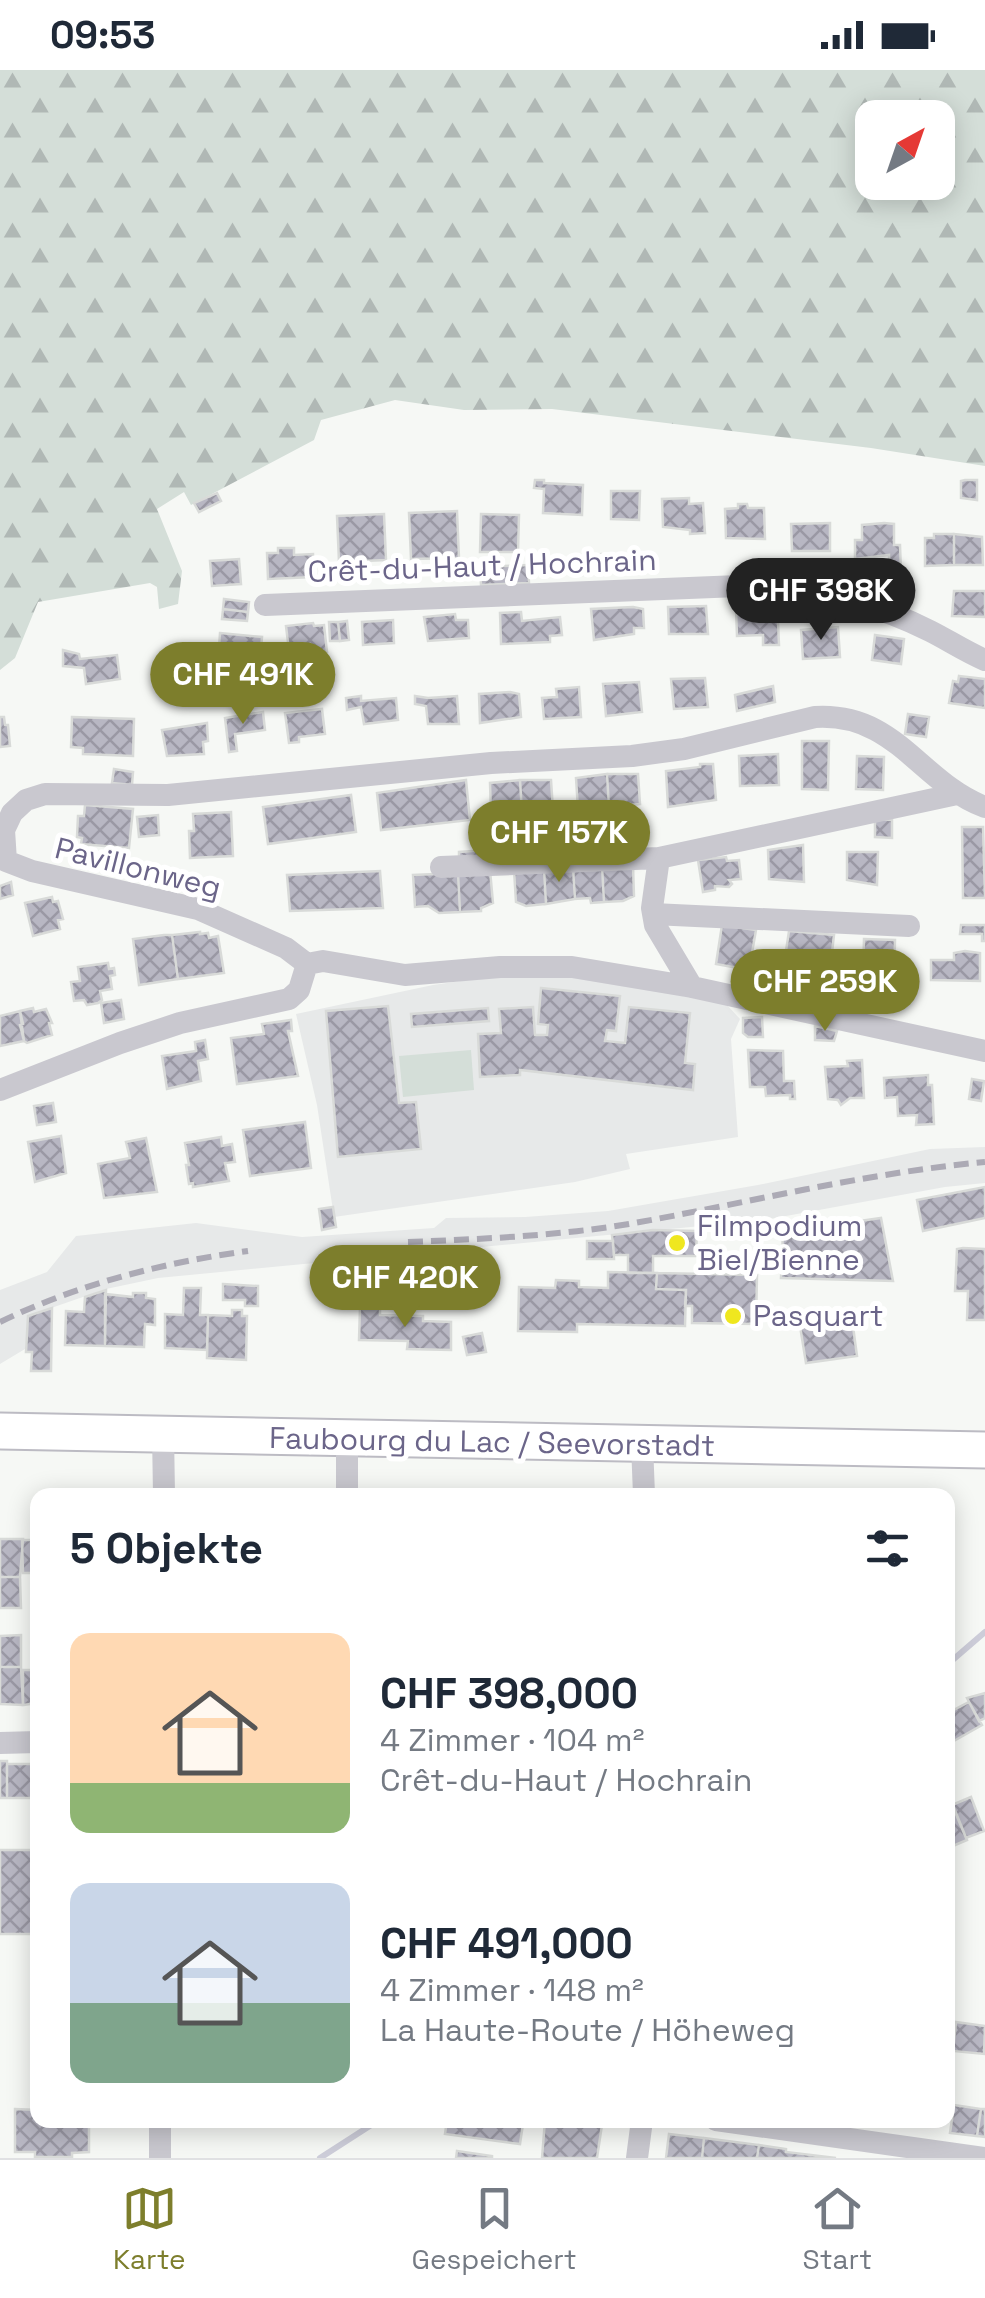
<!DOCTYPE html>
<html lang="de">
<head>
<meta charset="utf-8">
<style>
	body { margin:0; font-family:"Space Grotesk",sans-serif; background:#f2f2f3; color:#1f2937; height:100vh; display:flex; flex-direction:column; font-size:38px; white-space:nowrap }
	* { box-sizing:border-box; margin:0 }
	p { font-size:32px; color:#747a83 }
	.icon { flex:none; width:55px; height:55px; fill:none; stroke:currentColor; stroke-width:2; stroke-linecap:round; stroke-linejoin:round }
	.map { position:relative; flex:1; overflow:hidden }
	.details { position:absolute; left:30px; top:1418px; width:925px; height:640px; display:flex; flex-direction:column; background:#fff; border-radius:20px; box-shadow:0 5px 25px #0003 }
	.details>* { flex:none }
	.needle { width:65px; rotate:40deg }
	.tools { position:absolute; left:855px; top:30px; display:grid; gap:20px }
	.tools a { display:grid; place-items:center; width:100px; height:100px; border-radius:20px; background:#fff; box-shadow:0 5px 25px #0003; font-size:50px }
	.price { position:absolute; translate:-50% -85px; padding:0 22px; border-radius:35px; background:#7d7e2c; color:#fff; font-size:32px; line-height:65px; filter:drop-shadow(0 2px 5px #0008) }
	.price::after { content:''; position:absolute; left:50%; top:60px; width:30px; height:22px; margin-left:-15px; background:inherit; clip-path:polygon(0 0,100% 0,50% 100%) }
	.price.current { background:#222; color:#fff }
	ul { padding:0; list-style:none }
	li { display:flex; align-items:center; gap:30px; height:250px; padding:0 40px }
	li span { display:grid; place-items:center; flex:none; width:280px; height:200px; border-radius:20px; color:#555 }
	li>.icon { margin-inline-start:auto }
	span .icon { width:120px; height:120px; fill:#fffc; stroke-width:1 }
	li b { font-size:42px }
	h2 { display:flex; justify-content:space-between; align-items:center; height:120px; padding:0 40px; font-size:42px }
	.status { display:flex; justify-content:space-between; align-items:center; height:70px; padding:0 50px; background:#fff; direction:ltr }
	.status svg { height:28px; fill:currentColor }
	.tabs { display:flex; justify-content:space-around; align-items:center; height:140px; border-top:2px solid #e0e1e3; background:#fff; font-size:28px; color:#747a83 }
	.tabs a { display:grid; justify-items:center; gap:5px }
	.tabs .current { color:#7d7e2c }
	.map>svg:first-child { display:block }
	.built { fill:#e7e9e9 }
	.forest { fill:url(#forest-firs); fill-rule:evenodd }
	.pitch { fill:#d4ded8 }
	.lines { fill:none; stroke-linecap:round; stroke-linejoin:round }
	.stream { stroke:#cdcdd9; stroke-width:6 }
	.building { fill:url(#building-cross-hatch); stroke:#d8dad8; stroke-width:2.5 }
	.primary-casing { stroke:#bcbbc3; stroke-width:39 }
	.street { stroke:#c9c8cf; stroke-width:22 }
	.primary { stroke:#fff; stroke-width:35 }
	.rail { stroke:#acaab5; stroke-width:6; stroke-dasharray:15 8; stroke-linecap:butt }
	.poi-dot { fill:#efe71f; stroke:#fff; stroke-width:4 }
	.labels { text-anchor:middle; stroke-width:10; stroke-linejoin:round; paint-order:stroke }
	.street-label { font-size:30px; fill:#6b6589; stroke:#fff }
	.poi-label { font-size:30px; fill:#6b6589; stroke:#fff; text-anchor:start }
</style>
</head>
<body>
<div class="status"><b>09:53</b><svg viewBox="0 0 49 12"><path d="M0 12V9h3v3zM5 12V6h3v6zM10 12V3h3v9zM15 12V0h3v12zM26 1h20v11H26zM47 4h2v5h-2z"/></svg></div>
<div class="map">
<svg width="985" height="2088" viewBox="0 0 985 2088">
	<defs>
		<pattern id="forest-firs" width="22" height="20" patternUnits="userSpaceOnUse" patternTransform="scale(2.5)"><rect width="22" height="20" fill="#d4ded8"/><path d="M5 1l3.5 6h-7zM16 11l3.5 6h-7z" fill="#b0b8b5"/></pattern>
		<pattern id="building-cross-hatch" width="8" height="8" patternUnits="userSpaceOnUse" patternTransform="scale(2.5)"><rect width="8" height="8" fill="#b8b7c3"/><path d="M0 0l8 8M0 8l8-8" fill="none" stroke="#9a98a4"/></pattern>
	</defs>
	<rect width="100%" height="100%" fill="#f6f8f5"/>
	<path class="built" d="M 496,906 L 579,907 L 726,934 L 740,949 L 731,969 L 738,1067 L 626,1084 L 630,1099 L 575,1112 L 334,1147 L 317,1035 L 296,944 L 433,915 Z
		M 985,1077 L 985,1113 L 945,1117 L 764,1150 L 158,1208 L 106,1219 L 28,1246 L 25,1279 L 0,1294 L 0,1220 L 47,1202 L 76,1166 L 196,1153 L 302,1167 L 434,1158 L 446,1148 L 525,1147 L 608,1141 L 758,1115 L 930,1079 Z"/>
	<path class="forest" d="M 0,0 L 985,0 L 985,396 L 871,378 L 552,339 L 464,340 L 395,330 L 321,350 L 314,370 L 191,435 L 184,422 L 157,439 L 182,501 L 178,534 L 159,539 L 157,517 L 150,513 L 38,532 L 15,588 L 0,600 ZM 872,48 L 938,48 L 938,112 L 872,112 Z"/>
	<path class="pitch" d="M 471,980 L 474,1020 L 403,1027 L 399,986 Z"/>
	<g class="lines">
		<path class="stream" d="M 948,1594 L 985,1562
			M 320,2088 L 379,2050"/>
	</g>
	<path class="building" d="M 535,410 L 544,410 L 544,413 L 583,415 L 582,445 L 543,443 L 544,419 L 534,418 Z
		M 965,410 L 977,410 L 977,430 L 961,428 L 961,411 Z
		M 611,421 L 640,421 L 639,450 L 611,449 Z
		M 217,423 L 221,431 L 199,442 L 194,433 Z
		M 689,428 L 689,434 L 703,433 L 705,463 L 690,464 L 690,460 L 663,457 L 662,429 Z
		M 738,434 L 747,434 L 748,438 L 764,438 L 765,469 L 726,468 L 725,439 L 738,438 Z
		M 457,441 L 459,488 L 411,489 L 409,443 Z
		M 384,444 L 386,490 L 339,492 L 337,446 Z
		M 481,444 L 519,445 L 518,482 L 480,482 Z
		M 830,453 L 830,481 L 792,481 L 791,454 Z
		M 884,453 L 894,454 L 894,475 L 900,475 L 901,502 L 889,502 L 889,485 L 855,489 L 855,470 L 862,470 L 862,455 Z
		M 934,464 L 954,464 L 954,495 L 925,496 L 925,468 L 934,468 Z
		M 954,464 L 982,467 L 983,495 L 954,495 Z
		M 278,478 L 294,478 L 294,485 L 313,484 L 314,507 L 268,509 L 267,483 L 278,483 Z
		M 601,484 L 603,503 L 593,504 L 591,485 Z
		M 582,485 L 591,485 L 593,504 L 583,505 Z
		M 239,489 L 241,514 L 212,516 L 210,491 Z
		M 528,495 L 529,513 L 481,515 L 480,497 Z
		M 867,500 L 902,511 L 898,529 L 860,515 Z
		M 954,521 L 985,521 L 985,547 L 952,546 Z
		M 224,529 L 249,532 L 248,542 L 223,539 Z
		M 706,536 L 708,564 L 669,564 L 668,537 Z
		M 633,537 L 643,539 L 644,558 L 634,558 L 634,564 L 594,570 L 591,539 Z
		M 769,538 L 770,551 L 778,551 L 779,575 L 763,575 L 763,565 L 737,566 L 736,539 Z
		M 223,539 L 248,542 L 247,551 L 222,549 Z
		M 521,542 L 522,551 L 560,547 L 562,565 L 550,566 L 550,572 L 501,574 L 500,543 Z
		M 455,544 L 456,550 L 468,550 L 469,568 L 428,571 L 424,547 Z
		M 393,550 L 394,573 L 363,575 L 362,552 Z
		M 347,551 L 349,570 L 340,571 L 338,552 Z
		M 329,552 L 338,552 L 340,571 L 330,571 Z
		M 313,553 L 314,556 L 324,555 L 327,582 L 312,584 L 312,579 L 289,581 L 286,556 Z
		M 838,557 L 840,587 L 803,589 L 801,560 Z
		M 220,563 L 262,567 L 260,592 L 246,590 L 246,595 L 218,592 Z
		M 875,565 L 904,569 L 901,594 L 872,590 Z
		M 63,580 L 79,584 L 80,589 L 117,585 L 120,609 L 86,614 L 84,598 L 63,596 Z
		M 959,606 L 985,609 L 985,638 L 949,633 L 953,611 L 958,612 Z
		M 705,608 L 708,637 L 674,639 L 671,609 Z
		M 639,612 L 642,642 L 606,646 L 603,614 Z
		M 773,616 L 775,632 L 737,641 L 735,625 Z
		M 579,617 L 581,647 L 544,649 L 542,628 L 557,627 L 556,619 Z
		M 510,622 L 519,624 L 521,647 L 480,653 L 479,624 Z
		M 361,626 L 361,631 L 396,628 L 398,650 L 364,654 L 361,637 L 347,640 L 346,628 Z
		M 415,626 L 428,628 L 457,626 L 459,654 L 428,654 L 426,636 L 415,634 Z
		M 322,639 L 325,664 L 299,667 L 299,672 L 289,673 L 285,643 Z
		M 263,642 L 265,660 L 235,664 L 237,681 L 229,682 L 225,648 Z
		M 908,644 L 929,647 L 926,667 L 905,664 Z
		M 0,647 L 4,647 L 5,655 L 8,655 L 10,676 L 0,677 Z
		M 72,647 L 134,649 L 133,686 L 83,684 L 83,678 L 71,677 Z
		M 207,653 L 208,671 L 203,672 L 204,684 L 167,686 L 162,660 Z
		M 802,671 L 829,671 L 828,720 L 802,719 Z
		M 778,684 L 779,715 L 740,716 L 739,686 Z
		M 857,686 L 884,687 L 883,720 L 856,719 Z
		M 700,694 L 713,694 L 716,730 L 668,737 L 666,701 L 700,697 Z
		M 114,699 L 133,702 L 132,715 L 112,713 Z
		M 607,704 L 609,737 L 578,739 L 576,708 Z
		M 607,704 L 638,704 L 640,734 L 609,737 Z
		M 466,710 L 470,750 L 381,760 L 377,723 Z
		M 520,710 L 522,743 L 491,744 L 490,713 Z
		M 520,710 L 551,710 L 553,740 L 522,743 Z
		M 351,725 L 356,762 L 268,774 L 263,737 Z
		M 85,735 L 133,739 L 129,778 L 81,774 L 82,768 L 77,767 L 78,746 L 84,746 Z
		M 231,742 L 233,786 L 190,788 L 189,761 L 194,761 L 193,744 Z
		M 158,745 L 159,765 L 139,767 L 137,747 Z
		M 875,749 L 892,750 L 892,768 L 875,767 Z
		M 962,757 L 983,757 L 985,828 L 963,828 Z
		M 803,775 L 804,812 L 769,809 L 768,780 Z
		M 501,779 L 501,789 L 459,791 L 459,782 Z
		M 847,782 L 878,782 L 877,815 L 847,810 Z
		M 726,787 L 727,791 L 739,790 L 741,809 L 729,810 L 732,814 L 729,817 L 715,816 L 715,820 L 703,822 L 698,790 Z
		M 633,795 L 634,826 L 623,831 L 604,832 L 602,796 Z
		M 602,796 L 604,832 L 591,833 L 590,828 L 575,829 L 573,798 Z
		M 573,798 L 575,829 L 546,834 L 544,799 Z
		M 544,799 L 546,834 L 526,836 L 516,832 L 514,800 Z
		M 490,800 L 493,833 L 481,838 L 481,841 L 460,842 L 458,803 Z
		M 380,801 L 383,838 L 290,841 L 287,805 Z
		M 458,803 L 460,842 L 439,843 L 428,836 L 415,837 L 413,805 Z
		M 11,812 L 13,825 L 0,829 L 0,816 Z
		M 52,827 L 53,832 L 58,831 L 63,849 L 58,850 L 60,859 L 33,866 L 25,833 Z
		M 722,855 L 756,860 L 749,900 L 716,894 Z
		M 961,855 L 985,855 L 985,871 L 982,871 L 982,864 L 960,864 Z
		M 789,861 L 834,865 L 830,900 L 788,898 L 784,894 Z
		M 200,862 L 200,864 L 208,863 L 209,868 L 218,866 L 224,903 L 178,909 L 172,865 Z
		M 164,865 L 172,865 L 178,909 L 139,915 L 133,869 Z
		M 864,869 L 895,870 L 894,904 L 863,903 Z
		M 965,881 L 980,883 L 980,911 L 931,910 L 931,890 L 954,890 L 954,883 Z
		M 108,893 L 109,899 L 114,898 L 115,905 L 110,906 L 112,919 L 100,921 L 102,930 L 98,933 L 87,935 L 84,930 L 74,931 L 71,912 L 80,911 L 78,897 Z
		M 541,918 L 620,926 L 616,961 L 607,960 L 605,971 L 625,973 L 629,937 L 690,943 L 685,993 L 695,994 L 693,1020 L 520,1000 L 520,1005 L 480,1007 L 478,964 L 501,963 L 499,939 L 533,937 L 535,965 L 547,965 L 548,955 L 538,954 Z
		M 121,930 L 124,949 L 104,953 L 101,933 Z
		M 388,936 L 399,1033 L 416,1032 L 421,1079 L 338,1087 L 326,941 Z
		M 33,938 L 34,942 L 46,939 L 52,953 L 49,953 L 52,965 L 27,973 L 24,971 L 20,955 L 23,954 L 20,941 Z
		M 488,938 L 489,951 L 412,957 L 411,944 Z
		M 20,941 L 24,971 L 0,976 L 0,946 Z
		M 762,947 L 763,967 L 748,967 L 743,963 L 743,948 Z
		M 291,950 L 292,961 L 288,961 L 298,1006 L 237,1014 L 231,968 L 264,964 L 262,954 Z
		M 815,956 L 837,961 L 834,971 L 815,970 Z
		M 205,970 L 208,989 L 198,991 L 201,1011 L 167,1019 L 162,986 L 196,981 L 195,972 Z
		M 748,980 L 783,981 L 784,1011 L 794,1011 L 795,1029 L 790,1029 L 790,1025 L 766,1026 L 765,1017 L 750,1017 Z
		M 862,990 L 864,1028 L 850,1028 L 841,1035 L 838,1030 L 828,1029 L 825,997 L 848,996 L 847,991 Z
		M 928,1005 L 928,1015 L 932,1015 L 934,1054 L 916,1055 L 917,1045 L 898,1046 L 897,1027 L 885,1028 L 884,1008 Z
		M 972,1009 L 984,1011 L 981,1031 L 969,1029 Z
		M 53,1033 L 56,1052 L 37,1055 L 34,1036 Z
		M 305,1052 L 311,1098 L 250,1106 L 243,1060 Z
		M 61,1066 L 66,1103 L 35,1112 L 28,1072 Z
		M 221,1067 L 222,1076 L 232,1074 L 235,1092 L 225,1093 L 229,1111 L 193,1117 L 193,1113 L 189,1114 L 186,1095 L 189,1095 L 185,1073 Z
		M 146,1068 L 157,1122 L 104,1128 L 98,1094 L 130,1088 L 126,1072 Z
		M 985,1117 L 985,1148 L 923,1161 L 917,1130 Z
		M 333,1137 L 336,1157 L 322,1160 L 319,1139 Z
		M 881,1148 L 893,1211 L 781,1208 L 783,1162 Z
		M 653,1160 L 697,1161 L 696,1186 L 653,1186 L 653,1203 L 628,1203 L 628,1185 L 614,1185 L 612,1165 Z
		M 587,1171 L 613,1171 L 614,1189 L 587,1189 Z
		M 963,1178 L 985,1179 L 985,1250 L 967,1250 L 968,1221 L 955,1221 L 957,1179 Z
		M 608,1202 L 657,1203 L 656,1219 L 686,1220 L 685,1256 L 577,1254 L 577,1262 L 518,1261 L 519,1217 L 555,1218 L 556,1210 L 579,1211 L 579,1217 L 608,1218 Z
		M 657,1203 L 757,1205 L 756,1254 L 692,1253 L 692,1236 L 685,1236 L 686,1220 L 656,1219 Z
		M 460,1208 L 461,1220 L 412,1223 L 411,1210 Z
		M 223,1214 L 258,1216 L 258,1236 L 245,1236 L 245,1230 L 223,1230 Z
		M 184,1218 L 201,1218 L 200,1245 L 208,1245 L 207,1280 L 165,1278 L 165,1244 L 183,1245 Z
		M 106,1220 L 105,1276 L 65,1275 L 66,1241 L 84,1242 L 85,1227 Z
		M 133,1223 L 146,1223 L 146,1228 L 155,1229 L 155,1255 L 145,1254 L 144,1277 L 105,1276 L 105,1224 L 133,1227 Z
		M 360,1237 L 380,1238 L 380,1245 L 423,1246 L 423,1251 L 451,1252 L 451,1280 L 407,1279 L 408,1271 L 359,1270 Z
		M 52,1238 L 51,1301 L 31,1301 L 32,1282 L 26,1282 L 28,1246 Z
		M 232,1240 L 242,1240 L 242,1246 L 247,1246 L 246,1290 L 207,1288 L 208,1245 L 232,1246 Z
		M 831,1247 L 832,1252 L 852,1249 L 857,1286 L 806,1293 L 800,1256 L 821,1253 L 820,1248 Z
		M 482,1263 L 486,1282 L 467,1285 L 463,1267 Z
		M 0,1469 L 23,1469 L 20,1507 L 0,1507 Z
		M 22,1470 L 38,1470 L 38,1503 L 23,1503 Z
		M 0,1507 L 20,1507 L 21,1538 L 0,1538 Z
		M 21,1565 L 21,1597 L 0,1597 L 0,1566 Z
		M 0,1597 L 21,1597 L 23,1635 L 0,1634 Z
		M 23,1600 L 38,1600 L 38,1633 L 23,1635 Z
		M 985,1623 L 985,1648 L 979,1651 L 967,1628 Z
		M 969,1632 L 982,1655 L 952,1672 L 948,1662 L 948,1643 Z
		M 0,1691 L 7,1691 L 7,1728 L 0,1728 Z
		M 7,1694 L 38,1694 L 38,1728 L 7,1728 Z
		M 971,1727 L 984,1761 L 966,1768 L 952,1735 Z
		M 952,1733 L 967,1770 L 948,1778 L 948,1734 Z
		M 0,1780 L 38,1780 L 38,1864 L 0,1864 Z
		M 956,1952 L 985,1956 L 984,1984 L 953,1981 Z
		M 954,2035 L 981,2039 L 977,2066 L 950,2063 Z
		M 15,2039 L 38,2040 L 38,2050 L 89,2050 L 89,2082 L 72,2083 L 72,2087 L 35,2087 L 35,2082 L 15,2082 Z
		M 981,2039 L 985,2039 L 985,2067 L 977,2066 Z
		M 447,2050 L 495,2050 L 523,2054 L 520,2074 L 445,2064 Z
		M 545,2050 L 602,2055 L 597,2088 L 542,2088 Z
		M 669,2064 L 704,2068 L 702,2088 L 666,2088 Z
		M 704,2068 L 759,2075 L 757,2088 L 702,2088 Z
		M 759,2075 L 786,2079 L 786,2082 L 836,2088 L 757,2088 Z
		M 759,2075 L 786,2079 L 786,2082 L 836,2088 L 757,2088 Z
		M 457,2081 L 492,2086 L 492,2088 L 456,2088 Z"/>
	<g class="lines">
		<g class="primary-casing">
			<path id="primary" d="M 0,1361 L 985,1380"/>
		</g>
		<path class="street" d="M 265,535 L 764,515 C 822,521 877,534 930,561 C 948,570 966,582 985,590
			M 6,791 L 4,760 L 12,743 L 26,730 L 45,724 L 168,725 L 491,693 L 632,686 L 684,679 L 815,647 C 896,642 919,712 985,737
			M 6,791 L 32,801 L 198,839 L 286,878 L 307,894
			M 441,797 L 659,788
			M 653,844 L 909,856
			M 307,894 L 323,891 L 405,905 L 500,897 L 572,897 L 692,917 L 985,981
			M 692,917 L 655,855 L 652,838 L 659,788 L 957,724
			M 0,1020 L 120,973 L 180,953 L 289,929 L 299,920 L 307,894
			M 163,1363 L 164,1425
			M 347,1369 L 347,1425
			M 642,1374 L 644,1425
			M 0,1673 L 38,1672
			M 716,2050 L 985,2088
			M 160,2088 L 160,2050
			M 637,2088 L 642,2050"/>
		<use href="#primary" class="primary"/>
		<path class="rail" d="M 408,1172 C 482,1169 556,1166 629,1154 C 748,1133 864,1103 985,1092
			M 0,1252 C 79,1214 161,1193 248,1181"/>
	</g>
	<g class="poi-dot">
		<circle cx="677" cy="1173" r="10"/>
		<circle cx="733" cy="1246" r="10"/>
	</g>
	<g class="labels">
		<g class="street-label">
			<text transform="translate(482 496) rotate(-2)" y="10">Crêt-du-Haut / Hochrain</text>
			<text transform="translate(138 798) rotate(14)" y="10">Pavillonweg</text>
			<text transform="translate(492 1372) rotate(1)" y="10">Faubourg du Lac / Seevorstadt</text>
		</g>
		<g class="poi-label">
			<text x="697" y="1166">Filmpodium<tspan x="697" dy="34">Biel/Bienne</tspan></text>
			<text x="753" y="1256">Pasquart</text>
		</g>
	</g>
</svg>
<div class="tools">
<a><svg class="needle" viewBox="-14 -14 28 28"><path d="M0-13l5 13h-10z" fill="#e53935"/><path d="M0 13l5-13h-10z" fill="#747a83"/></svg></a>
</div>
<b class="price current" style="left:821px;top:573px">CHF 398K</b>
<b class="price" style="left:243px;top:657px">CHF 491K</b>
<b class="price" style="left:559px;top:815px">CHF 157K</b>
<b class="price" style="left:825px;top:964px">CHF 259K</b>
<b class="price" style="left:405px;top:1260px">CHF 420K</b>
<section class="details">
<h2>5 Objekte<svg class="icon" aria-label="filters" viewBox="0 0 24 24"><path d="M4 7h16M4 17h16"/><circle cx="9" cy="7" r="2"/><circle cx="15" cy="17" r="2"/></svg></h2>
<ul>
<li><span style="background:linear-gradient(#ffd9b3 75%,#8fb573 0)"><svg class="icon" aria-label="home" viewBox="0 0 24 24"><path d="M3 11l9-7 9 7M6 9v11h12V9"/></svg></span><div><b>CHF 398,000</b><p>4 Zimmer · 104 m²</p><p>Crêt-du-Haut / Hochrain</p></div></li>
<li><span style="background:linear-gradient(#c9d6e8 60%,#7fa58c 0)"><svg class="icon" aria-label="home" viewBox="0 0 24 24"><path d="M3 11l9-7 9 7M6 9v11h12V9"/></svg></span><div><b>CHF 491,000</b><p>4 Zimmer · 148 m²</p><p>La Haute-Route / Höheweg</p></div></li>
</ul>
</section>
</div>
<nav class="tabs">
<a class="current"><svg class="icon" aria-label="map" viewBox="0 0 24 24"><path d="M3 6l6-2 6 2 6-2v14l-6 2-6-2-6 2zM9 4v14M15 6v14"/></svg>Karte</a>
<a><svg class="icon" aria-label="saved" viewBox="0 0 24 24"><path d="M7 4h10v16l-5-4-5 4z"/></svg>Gespeichert</a>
<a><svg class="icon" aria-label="home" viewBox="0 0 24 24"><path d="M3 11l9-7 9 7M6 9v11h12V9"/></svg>Start</a>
</nav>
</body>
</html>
